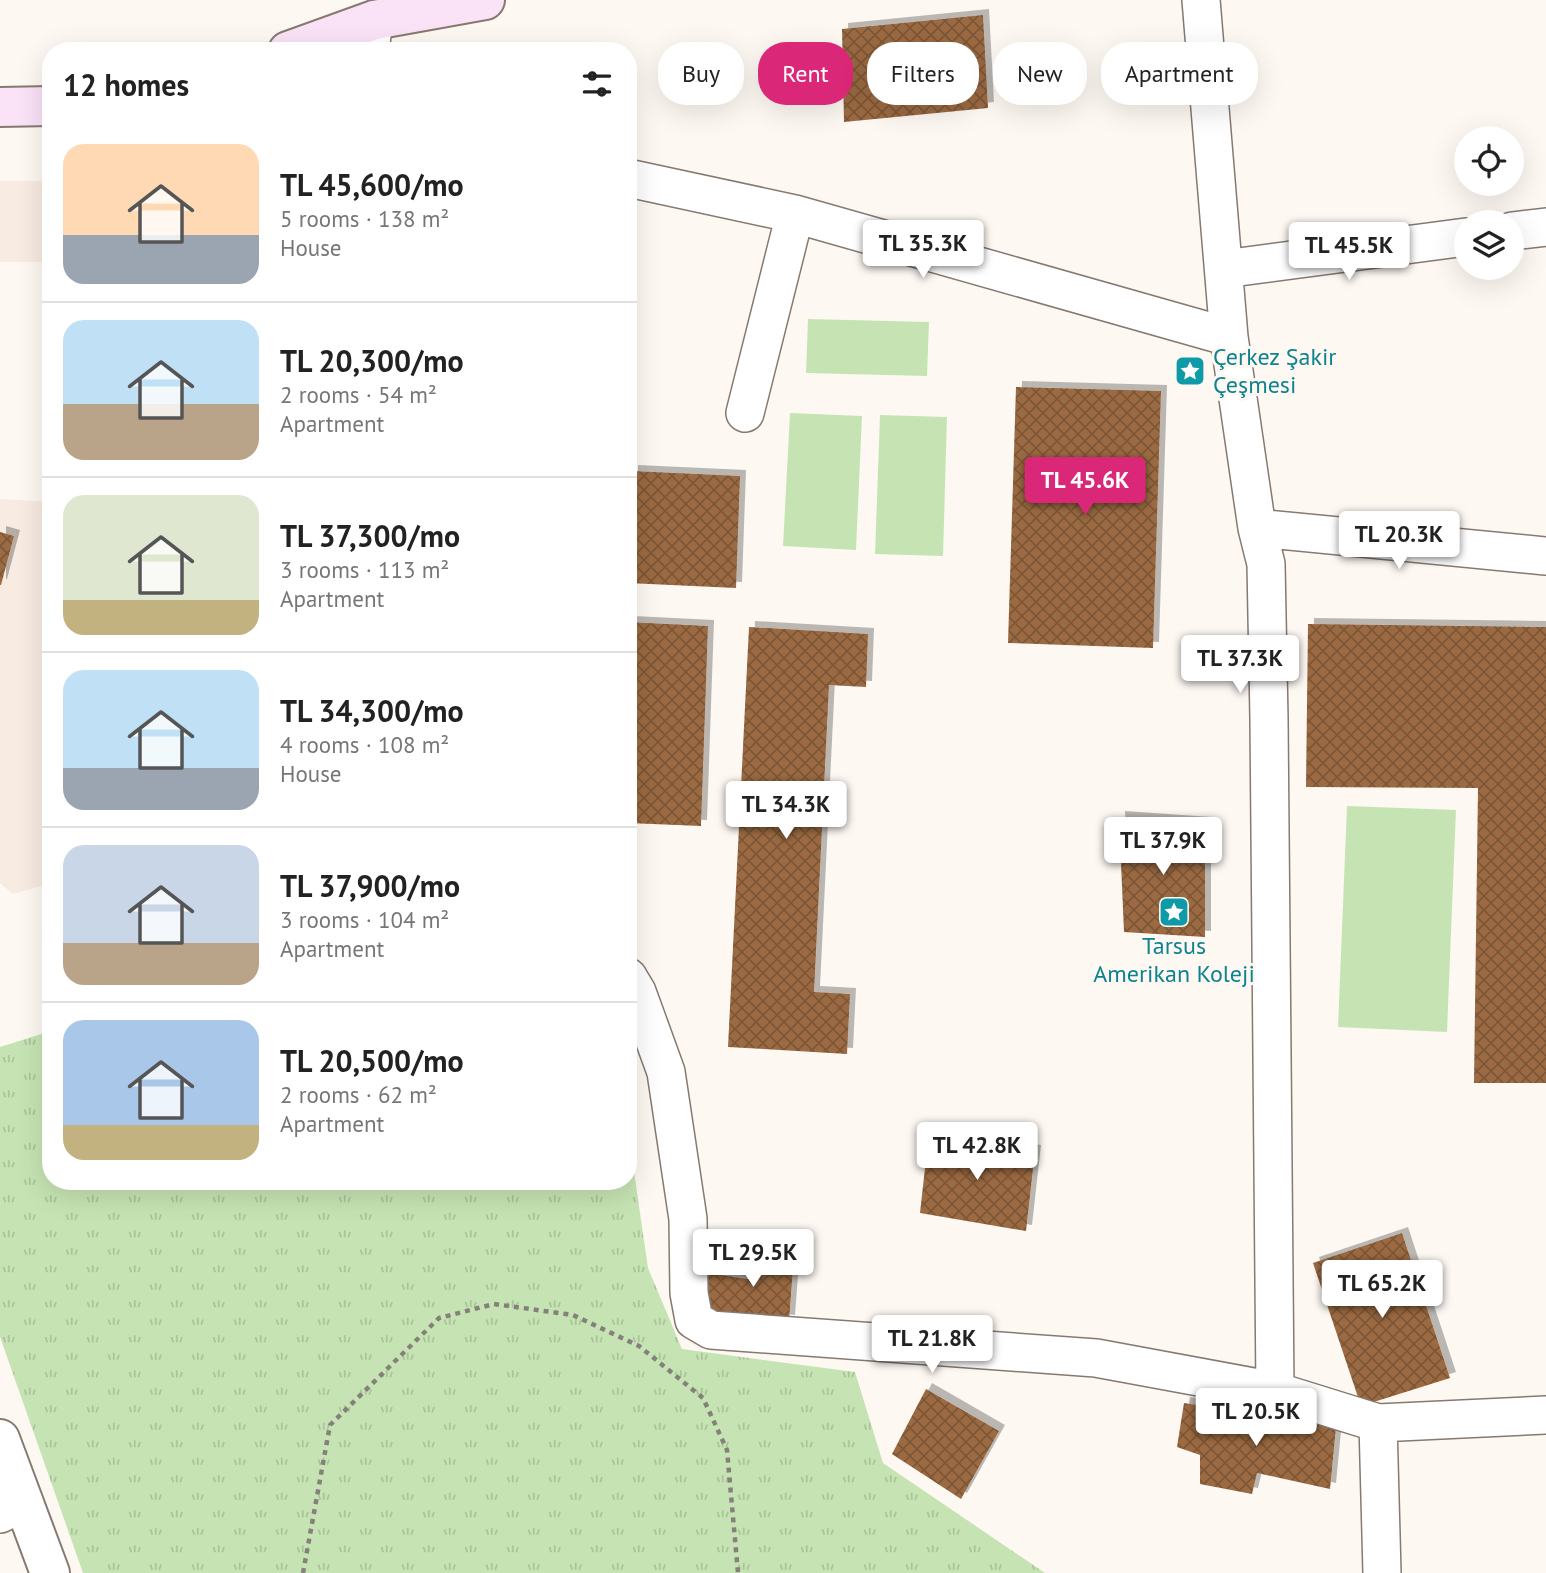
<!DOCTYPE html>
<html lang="en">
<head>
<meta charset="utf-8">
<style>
	body { margin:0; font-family:"PT Sans",sans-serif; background:#f6f6f6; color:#222; height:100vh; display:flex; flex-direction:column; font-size:26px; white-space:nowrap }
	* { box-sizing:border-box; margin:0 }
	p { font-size:23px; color:#767676 }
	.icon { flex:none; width:38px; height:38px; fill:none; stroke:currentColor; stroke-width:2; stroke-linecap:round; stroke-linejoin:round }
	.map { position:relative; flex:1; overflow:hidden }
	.sheet { position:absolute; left:42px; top:42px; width:595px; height:1148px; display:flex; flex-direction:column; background:#fff; border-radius:28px; box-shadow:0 7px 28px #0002 }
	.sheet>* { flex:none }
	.guide { position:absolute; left:658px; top:42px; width:665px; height:63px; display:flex; gap:14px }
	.buttons { position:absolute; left:1454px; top:126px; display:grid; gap:14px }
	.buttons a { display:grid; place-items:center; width:70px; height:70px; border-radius:50%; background:#fff; box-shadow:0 7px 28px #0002; font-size:35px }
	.price { position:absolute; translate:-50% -60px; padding:0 16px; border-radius:7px; background:#fff; color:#222; font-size:23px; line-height:46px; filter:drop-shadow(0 2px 4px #0008) }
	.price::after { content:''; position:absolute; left:50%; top:42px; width:21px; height:16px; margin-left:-10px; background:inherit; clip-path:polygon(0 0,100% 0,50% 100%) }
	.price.selected { background:#db2777; color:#fff }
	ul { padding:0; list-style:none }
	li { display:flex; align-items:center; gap:21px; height:175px; padding:0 21px }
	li+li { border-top:2px solid #e0e0e0 }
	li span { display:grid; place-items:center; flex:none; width:196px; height:140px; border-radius:21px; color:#555 }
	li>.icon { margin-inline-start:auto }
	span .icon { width:84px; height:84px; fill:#fffc; stroke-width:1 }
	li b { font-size:30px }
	h2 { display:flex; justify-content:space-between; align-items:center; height:84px; padding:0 21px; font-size:30px }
	.chip { padding:0 24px; border-radius:28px; background:#fff; box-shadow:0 7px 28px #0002; font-size:24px; line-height:63px }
	.chip.selected { background:#db2777; color:#fff }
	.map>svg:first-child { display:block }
	.built { fill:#f8ebe2 }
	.grass { fill:#c6e4b3 }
	.park { fill:url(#park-tufts) }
	.building { fill:url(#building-cross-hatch); filter:url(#shadow) }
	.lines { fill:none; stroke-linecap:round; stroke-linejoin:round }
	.minor-casing { stroke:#867970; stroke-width:40 }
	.tertiary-casing { stroke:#867970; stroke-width:42 }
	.secondary-casing { stroke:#867970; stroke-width:42 }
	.path { stroke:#86807b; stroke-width:4.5; stroke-dasharray:5 5; stroke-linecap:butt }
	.minor { stroke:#fff; stroke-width:37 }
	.tertiary { stroke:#fff; stroke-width:38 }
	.secondary { stroke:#fae2f7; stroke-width:38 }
	.labels { text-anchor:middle; stroke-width:6; stroke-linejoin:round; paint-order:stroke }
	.culture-label { font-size:24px; fill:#0d838f; stroke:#fef8f3; text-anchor:start }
</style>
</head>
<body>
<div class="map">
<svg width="1546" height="1573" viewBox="0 0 1546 1573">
	<defs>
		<pattern id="park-tufts" width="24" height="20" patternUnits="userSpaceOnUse" patternTransform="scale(1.75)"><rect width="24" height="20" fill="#c6e4b3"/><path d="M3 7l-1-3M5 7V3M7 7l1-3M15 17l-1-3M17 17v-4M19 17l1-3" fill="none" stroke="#aac399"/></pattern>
		<pattern id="building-cross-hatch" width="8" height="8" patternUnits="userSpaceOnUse" patternTransform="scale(1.75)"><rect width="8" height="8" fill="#9b6a42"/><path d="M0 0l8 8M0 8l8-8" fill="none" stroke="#7e5736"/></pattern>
		<filter id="shadow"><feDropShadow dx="6" dy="-6" stdDeviation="0" flood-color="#0004"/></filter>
	</defs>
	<rect width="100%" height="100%" fill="#fef8f3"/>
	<path class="built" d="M 0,181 L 43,181 L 43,211 L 51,211 L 51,288 L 43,288 L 43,262 L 0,262 Z
		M 0,499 L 51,502 L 51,883 L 13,894 L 0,883 Z"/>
	<path class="grass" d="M 808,319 L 929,322 L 927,376 L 806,373 Z
		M 790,413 L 862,416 L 856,550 L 783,546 Z
		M 880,415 L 947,417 L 943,556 L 875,554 Z
		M 1347,806 L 1456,810 L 1447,1032 L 1338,1027 Z"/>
	<path class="park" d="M 51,1031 L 51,1181 L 628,1181 L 628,1130 L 648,1268 L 682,1349 L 855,1372 L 883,1463 L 1045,1573 L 83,1573 L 0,1337 L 0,1047 Z"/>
	<path class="building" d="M 983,15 L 988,108 L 844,122 L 842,29 Z
		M 1016,387 L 1161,391 L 1153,648 L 1008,643 Z
		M 632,471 L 740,476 L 736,588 L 628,583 Z
		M 0,532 L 14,536 L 1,585 L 0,585 Z
		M 628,622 L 708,626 L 701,826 L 628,823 Z
		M 1308,624 L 1546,627 L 1546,1083 L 1474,1083 L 1478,788 L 1306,787 Z
		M 749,627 L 868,634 L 866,687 L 829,685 L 814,992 L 850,994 L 847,1054 L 728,1047 Z
		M 1119,817 L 1205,823 L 1205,937 L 1124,932 Z
		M 929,1132 L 1035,1151 L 1026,1231 L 920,1213 Z
		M 1402,1233 L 1450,1378 L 1361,1406 L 1313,1263 Z
		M 753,1249 L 794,1255 L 789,1321 L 702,1311 L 701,1272 L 748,1279 Z
		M 926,1389 L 999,1431 L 961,1499 L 892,1454 Z
		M 1184,1403 L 1336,1427 L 1330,1489 L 1257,1473 L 1252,1494 L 1200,1484 L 1200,1455 L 1177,1447 Z"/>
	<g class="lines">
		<g class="minor-casing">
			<path id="minor" d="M 1201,0 L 1229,337 L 1257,528 L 1266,564 L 1269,719 L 1275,1391
				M 370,51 L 374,20
				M 628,178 L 795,214 L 1229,337
				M 1512,231 L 1546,227
				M 1224,269 L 1466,237
				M 745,413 L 795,214
				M 1257,528 L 1546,556
				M 628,977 L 637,992 L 666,1072 L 688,1219 L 689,1293 L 694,1320 L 711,1330 L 1096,1358 L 1275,1391 L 1378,1423 L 1546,1415
				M 1378,1423 L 1382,1573
				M 0,1514 L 24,1502"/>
		</g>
		<g class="tertiary-casing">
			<path id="tertiary" d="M 0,1439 L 50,1573"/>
		</g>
		<g class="secondary-casing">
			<path id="secondary" d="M 288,51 L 374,20 L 485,0
				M 0,107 L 51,106"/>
		</g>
		<path class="path" d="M 303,1573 L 330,1425 L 439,1318 L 494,1304 L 573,1315 L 639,1346 L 703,1398 L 727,1450 L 738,1573"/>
		<use href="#minor" class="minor"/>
		<use href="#tertiary" class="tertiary"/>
		<use href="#secondary" class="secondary"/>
	</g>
	<defs>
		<g id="sight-square" transform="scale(1.575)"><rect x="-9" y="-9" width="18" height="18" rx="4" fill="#0f9aa8" stroke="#fef8f3"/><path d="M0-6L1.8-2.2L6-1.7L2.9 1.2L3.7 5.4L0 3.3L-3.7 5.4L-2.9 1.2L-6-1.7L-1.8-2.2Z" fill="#fff"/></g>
	</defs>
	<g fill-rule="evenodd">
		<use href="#sight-square" x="1190" y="371"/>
		<use href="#sight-square" x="1174" y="912"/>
	</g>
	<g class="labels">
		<g class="culture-label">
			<text x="1213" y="365">Çerkez Şakir<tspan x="1213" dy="28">Çeşmesi</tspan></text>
			<text x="1174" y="954" text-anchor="middle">Tarsus<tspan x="1174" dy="28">Amerikan Koleji</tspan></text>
		</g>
	</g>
</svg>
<div class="buttons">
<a><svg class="icon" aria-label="locate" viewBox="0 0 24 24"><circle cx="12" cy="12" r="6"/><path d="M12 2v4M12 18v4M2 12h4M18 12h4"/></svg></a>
<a><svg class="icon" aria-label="layers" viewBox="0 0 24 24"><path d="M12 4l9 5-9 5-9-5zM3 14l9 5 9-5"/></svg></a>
</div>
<b class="price" style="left:923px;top:280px">TL 35.3K</b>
<b class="price" style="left:1349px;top:282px">TL 45.5K</b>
<b class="price selected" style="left:1085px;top:517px">TL 45.6K</b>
<b class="price" style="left:1399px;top:571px">TL 20.3K</b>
<b class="price" style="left:1240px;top:695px">TL 37.3K</b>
<b class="price" style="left:786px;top:841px">TL 34.3K</b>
<b class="price" style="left:1163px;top:877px">TL 37.9K</b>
<b class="price" style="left:977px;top:1182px">TL 42.8K</b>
<b class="price" style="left:753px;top:1289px">TL 29.5K</b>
<b class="price" style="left:1382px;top:1320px">TL 65.2K</b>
<b class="price" style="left:932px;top:1375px">TL 21.8K</b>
<b class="price" style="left:1256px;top:1448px">TL 20.5K</b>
<div class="guide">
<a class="chip">Buy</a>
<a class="chip selected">Rent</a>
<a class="chip">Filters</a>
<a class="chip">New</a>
<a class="chip">Apartment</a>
</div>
<section class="sheet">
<h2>12 homes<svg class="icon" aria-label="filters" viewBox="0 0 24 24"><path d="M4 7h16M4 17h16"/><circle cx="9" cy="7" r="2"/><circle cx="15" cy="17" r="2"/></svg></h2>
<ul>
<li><span style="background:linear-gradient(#ffd9b3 65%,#9aa5b1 0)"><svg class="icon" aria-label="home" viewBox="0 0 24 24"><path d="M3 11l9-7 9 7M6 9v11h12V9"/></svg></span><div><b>TL 45,600/mo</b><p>5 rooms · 138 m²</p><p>House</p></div></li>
<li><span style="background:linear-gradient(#bfe0f5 60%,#b9a48a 0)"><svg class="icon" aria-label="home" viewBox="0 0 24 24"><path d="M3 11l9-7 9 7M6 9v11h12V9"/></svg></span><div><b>TL 20,300/mo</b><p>2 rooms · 54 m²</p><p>Apartment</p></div></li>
<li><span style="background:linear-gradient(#dfe7d0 75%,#c2b280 0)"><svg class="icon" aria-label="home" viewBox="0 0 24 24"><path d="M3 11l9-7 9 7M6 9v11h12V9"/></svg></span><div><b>TL 37,300/mo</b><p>3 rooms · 113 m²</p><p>Apartment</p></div></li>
<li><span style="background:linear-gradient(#bfe0f5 70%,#9aa5b1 0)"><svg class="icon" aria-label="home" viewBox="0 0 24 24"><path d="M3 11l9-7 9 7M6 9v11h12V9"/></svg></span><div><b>TL 34,300/mo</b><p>4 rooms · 108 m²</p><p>House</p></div></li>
<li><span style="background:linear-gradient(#c9d6e8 70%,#b9a48a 0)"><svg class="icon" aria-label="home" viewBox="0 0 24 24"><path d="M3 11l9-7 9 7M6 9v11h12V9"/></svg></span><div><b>TL 37,900/mo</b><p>3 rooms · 104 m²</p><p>Apartment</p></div></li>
<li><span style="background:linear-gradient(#a9c7e8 75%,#c2b280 0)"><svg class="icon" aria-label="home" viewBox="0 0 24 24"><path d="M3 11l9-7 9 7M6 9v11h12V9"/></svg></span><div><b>TL 20,500/mo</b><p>2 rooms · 62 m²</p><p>Apartment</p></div></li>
</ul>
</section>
</div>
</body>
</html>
